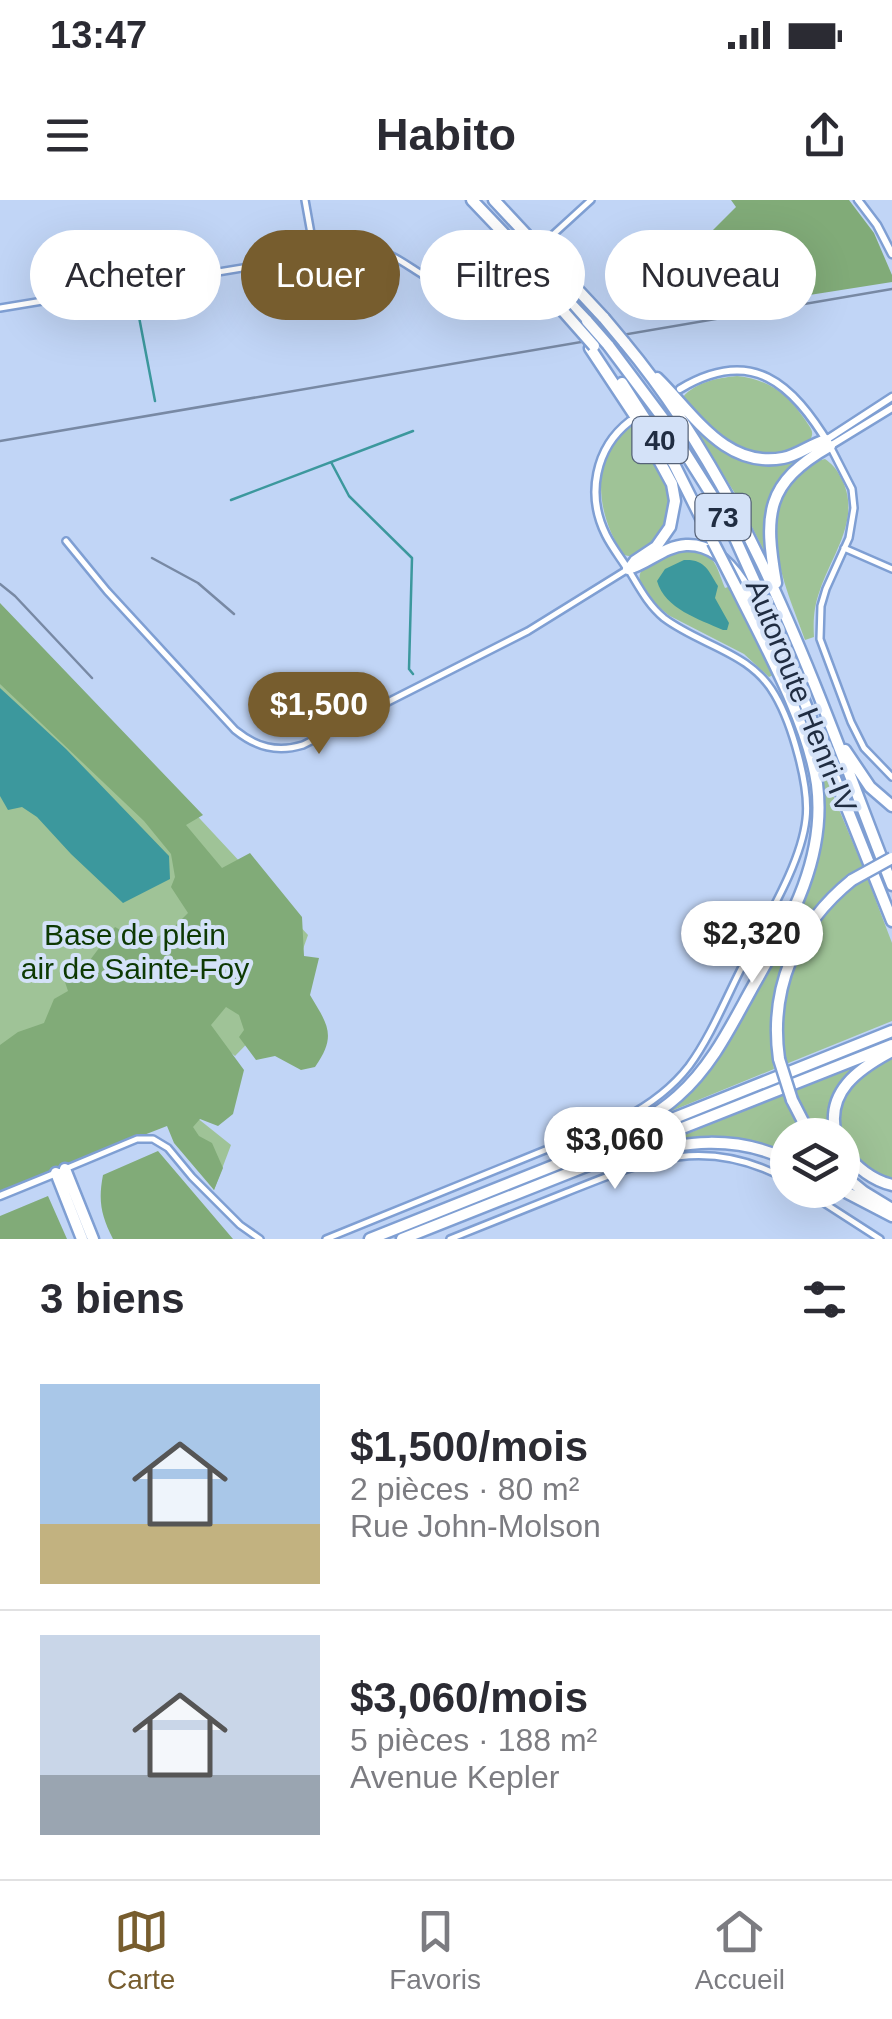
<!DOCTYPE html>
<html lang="fr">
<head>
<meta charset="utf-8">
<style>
	body { margin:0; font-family:Arial,sans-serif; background:#f2f2f3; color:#2b2b33; height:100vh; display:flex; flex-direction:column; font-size:38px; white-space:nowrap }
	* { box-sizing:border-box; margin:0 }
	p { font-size:32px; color:#7c7c81 }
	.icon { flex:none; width:55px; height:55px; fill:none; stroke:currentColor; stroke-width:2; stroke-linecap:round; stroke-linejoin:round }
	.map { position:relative; height:1039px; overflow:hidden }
	.panel { display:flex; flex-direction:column; background:#fff; flex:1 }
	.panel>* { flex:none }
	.banner { position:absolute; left:30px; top:30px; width:832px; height:90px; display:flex; gap:20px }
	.fabs { position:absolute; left:770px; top:918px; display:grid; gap:20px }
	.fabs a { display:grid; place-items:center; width:90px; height:90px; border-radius:50%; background:#fff; box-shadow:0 10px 40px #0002; font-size:50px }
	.price { position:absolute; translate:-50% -85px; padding:0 22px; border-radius:35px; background:#fff; color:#222; font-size:32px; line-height:65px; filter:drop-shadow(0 2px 5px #0008) }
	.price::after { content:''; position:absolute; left:50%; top:60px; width:30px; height:22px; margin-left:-15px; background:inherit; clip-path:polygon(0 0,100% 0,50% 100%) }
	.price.selected { background:#775d2e; color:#fff }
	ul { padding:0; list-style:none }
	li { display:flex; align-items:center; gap:30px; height:250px; padding:0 40px }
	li+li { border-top:2px solid #e1e1e2 }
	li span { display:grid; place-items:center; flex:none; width:280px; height:200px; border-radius:0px; color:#555 }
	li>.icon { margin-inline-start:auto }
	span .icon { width:120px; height:120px; fill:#fffc; stroke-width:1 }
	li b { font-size:42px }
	h2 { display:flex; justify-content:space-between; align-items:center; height:120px; padding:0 40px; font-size:42px }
	.tag { padding:0 35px; border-radius:45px; background:#fff; box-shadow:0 10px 40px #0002; font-size:35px; line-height:90px }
	.tag.selected { background:#775d2e; color:#fff }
	.status { display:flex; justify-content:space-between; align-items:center; height:70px; padding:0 50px; background:#fff; direction:ltr }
	.status svg { height:28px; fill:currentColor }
	header { display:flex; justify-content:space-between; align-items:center; height:130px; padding:0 40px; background:#fff; font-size:45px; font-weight:800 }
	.dock { display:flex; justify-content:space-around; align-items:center; height:140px; border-top:2px solid #e1e1e2; background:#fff; font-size:28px; color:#7c7c81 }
	.dock a { display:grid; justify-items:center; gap:5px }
	.dock .selected { color:#775d2e }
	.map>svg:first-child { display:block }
	.green { fill:#9fc397 }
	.forest { fill:#81ab78 }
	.water { fill:#3c989d }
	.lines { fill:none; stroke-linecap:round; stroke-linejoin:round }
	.stream { stroke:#3c989d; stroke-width:2.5 }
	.street-casing { stroke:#7f9fd3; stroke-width:10 }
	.secondary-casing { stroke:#7f9fd3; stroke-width:11 }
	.highway-casing { stroke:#7f9fd3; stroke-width:15 }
	.street { stroke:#fff; stroke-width:5 }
	.secondary { stroke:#fff; stroke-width:6 }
	.highway { stroke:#fff; stroke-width:10 }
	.rail { stroke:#7889a4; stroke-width:2.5 }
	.highway-bridge-casing { stroke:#7f9fd3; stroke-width:15; stroke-linecap:butt }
	.highway-bridge { stroke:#fff; stroke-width:10 }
	.labels { text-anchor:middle; stroke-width:8; stroke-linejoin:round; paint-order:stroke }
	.shield { fill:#d4e2f8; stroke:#566379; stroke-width:2.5 }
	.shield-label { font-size:28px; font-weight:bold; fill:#202d42 }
	.street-label { font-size:30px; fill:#202d42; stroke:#d4e2f8 }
	.park-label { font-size:30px; fill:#0d3903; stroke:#d4e2f8 }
</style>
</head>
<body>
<div class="status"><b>13:47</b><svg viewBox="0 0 49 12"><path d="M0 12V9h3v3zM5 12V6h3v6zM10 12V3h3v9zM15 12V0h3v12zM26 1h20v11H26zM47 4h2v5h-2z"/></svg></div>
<header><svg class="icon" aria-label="menu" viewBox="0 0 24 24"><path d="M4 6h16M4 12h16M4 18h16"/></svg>Habito<svg class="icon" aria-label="share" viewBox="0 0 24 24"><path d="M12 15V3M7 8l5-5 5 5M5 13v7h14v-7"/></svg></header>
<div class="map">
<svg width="892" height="1039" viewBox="0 0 892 1039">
	<rect width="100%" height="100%" fill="#c1d5f6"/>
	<path class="green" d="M 737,176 C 771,180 787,194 806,221 C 809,226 813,230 812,235 C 811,243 801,247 795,250 C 748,272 711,228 683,197 C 696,182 717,178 737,176 Z
		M 693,220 L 740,256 L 800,256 L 802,258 L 793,265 L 778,283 L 768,352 L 765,353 L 736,295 L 690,222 Z
		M 632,224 C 656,256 688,301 658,339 C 653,346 641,352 633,357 L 624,355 C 596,316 588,255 632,224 Z
		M 825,259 C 832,264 836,268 840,276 C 863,316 833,352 820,390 C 814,406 813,420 814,437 L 805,440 C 788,392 760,336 788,287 C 797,273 809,262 825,259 Z
		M 688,349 C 715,351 716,366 725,388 L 731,386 L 773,475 L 769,477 L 744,454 L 670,416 C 660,408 631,384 642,370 C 644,368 654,362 656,361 C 667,355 676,351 688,349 Z
		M 0,404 L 308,735 L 282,808 L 235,856 L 230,852 L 191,913 L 231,945 L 214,990 L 171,915 L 0,985 Z
		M 815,552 L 863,667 C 795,709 759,791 774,869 L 664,914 L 663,912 L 703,877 L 715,862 L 794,718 L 814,672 L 820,641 Z
		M 867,677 L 892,743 L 892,821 L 786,864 C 768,794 805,713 867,677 Z
		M 892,856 L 892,980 C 854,970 822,927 847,890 C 858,874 876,865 892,856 Z
		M 869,860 C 838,889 828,889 832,935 L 817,935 L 794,893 L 795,889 Z
		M 783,895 L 802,935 L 788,935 L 787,955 C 751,940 717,935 678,941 L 677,938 Z"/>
	<path class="forest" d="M 731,0 L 849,0 L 874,33 L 892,75 L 892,82 L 734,107 L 731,86 L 695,48 L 736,7 Z
		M 0,403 L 203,615 L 186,625 L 222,668 L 250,653 L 302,717 L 304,756 L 319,758 L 310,795 C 328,825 337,836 315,867 L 301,870 L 275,856 L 256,860 L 239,837 L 244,830 L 239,815 L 226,807 L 211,825 L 244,870 L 233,914 L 218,926 L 200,919 L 193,927 L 199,936 L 212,943 L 223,968 L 214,990 L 174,943 L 167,926 L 0,991 L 0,845 L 18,832 L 44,823 L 54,799 L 68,791 L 64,779 L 78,759 L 87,764 L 115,727 L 145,743 L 171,730 L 188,713 L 171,687 L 175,677 L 171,654 L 144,621 L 0,484 Z
		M 158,951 L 233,1039 L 113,1039 C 101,1015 98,1001 103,975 Z
		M 48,996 L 67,1039 L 0,1039 L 0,1016 Z"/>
	<path class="water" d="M 684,360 C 705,359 708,370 718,386 L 715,398 L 729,423 L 727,430 L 723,430 C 699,419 665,409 657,381 L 665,369 Z
		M 0,488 L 66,549 L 169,656 L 170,679 L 123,703 L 71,654 L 37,617 L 22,607 L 8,610 L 0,596 Z"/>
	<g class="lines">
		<path class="stream" d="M 135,96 L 155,201
			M 331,262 L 349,296 L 412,358 L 409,469 L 413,474
			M 231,300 L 413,231"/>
		<g class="street-casing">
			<path id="street" d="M 305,0 L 315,56
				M 545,42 L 591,0
				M 0,108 L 364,48 C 384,49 398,59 415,70 C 454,96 482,95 519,68
				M 831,248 L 852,289 L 854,308 L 849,338 L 826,389 L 821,406 L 820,439 L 851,522 L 864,548 L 892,577
				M 66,341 L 107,391 L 235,530 C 256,547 277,553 303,545 L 528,431 L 628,369 C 639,387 648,405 664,418 C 701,446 751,452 775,495 C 792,524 810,587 806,619 C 801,665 764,723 743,765 C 726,798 711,836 689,866 C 672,888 649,905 624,918 L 326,1039
				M 844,348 L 892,369
				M 65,969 L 137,939 L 153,939 L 168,948 L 192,977 L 240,1025 L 260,1039
				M 804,990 L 880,1039
				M 450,1039 C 488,1024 527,1008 565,993 C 645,961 704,934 788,980"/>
		</g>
		<g class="secondary-casing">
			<path id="secondary" d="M 858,0 L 877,25 L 892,54
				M 680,189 C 752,146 792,183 830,246 L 892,208
				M 826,240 L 892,197
				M 627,368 C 620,357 612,347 606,335 C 586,295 595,248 630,221
				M 0,996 L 59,972"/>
		</g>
		<g class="highway-casing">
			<path id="highway" d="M 472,0 L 587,121
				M 494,0 L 604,118
				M 506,43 L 564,112
				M 624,142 C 755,299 819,498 892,685
				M 608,145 L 665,221 L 713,297 L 735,338 L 771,418 L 892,721
				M 590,148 L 635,216 L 672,284 L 675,301 L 670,327 L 656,347 L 635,361 L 629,369
				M 657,178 C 693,213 725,269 783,258 C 799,255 811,244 826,240
				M 622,183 L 674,264 L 713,342
				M 628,369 C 648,364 664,346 686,345 C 738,342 766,427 783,467
				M 776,383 C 764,314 765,283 830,246
				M 845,550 L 870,587 L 892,606
				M 779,859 C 769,789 796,725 852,680
				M 792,900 L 810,935
				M 836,935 C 825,892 858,869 892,851
				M 622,939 L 892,831
				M 842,949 C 855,966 871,980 892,985
				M 628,955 C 684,942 734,934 788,960
				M 573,958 C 608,939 648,923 678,896 C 711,867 730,828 751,790 C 787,726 827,661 817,584 C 808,522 764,444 736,387
				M 65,969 L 93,1039
				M 56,973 L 82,1039
				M 842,974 L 864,992 L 892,1009
				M 842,990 L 892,1016
				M 370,1039 L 578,956
				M 402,1039 L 892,845"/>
		</g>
		<use href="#street" class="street"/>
		<use href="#secondary" class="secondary"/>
		<use href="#highway" class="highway"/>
		<path class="rail" d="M 0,241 L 892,89
			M 152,358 L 198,383 L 234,414
			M 0,384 L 15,396 L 92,478"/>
		<g class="highway-bridge-casing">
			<path id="highway-bridge" d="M 564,112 L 594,146
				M 604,118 L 624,142
				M 587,121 L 608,145
				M 713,342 L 736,387
				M 852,680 L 892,658
				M 779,859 L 792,900"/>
		</g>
		<use href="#highway-bridge" class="highway-bridge"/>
	</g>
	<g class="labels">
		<g class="shield">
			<rect x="632.5" y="217" width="55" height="46" rx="8"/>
			<rect x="695.5" y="294" width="55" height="46" rx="8"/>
		</g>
		<g class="shield-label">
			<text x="660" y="250">40</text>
			<text x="723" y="327">73</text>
		</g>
		<g class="street-label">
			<text transform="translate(801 496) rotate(68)" y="10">Autoroute Henri-IV</text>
		</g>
		<g class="park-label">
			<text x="135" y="745">Base de plein<tspan x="135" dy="34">air de Sainte-Foy</tspan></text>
		</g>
	</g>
</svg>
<div class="fabs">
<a><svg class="icon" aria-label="layers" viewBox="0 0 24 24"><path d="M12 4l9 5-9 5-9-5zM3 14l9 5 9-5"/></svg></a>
</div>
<b class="price selected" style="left:319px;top:557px">$1,500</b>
<b class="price" style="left:752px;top:786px">$2,320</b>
<b class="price" style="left:615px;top:992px">$3,060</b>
<div class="banner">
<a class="tag">Acheter</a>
<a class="tag selected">Louer</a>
<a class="tag">Filtres</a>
<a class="tag">Nouveau</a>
</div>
</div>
<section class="panel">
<h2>3 biens<svg class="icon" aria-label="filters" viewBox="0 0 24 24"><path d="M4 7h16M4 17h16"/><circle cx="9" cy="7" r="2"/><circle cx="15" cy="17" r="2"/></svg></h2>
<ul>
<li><span style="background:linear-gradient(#a9c7e8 70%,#c2b280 0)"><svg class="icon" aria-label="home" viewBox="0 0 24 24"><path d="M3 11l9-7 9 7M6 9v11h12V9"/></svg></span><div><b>$1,500/mois</b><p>2 pièces · 80 m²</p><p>Rue John-Molson</p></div></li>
<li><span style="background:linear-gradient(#c9d6e8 70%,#9aa5b1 0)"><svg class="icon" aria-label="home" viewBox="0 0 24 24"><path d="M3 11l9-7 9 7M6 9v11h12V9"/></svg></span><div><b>$3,060/mois</b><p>5 pièces · 188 m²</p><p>Avenue Kepler</p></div></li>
</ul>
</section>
<nav class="dock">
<a class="selected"><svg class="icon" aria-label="map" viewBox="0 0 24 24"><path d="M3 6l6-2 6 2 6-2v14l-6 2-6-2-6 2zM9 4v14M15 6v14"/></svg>Carte</a>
<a><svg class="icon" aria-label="saved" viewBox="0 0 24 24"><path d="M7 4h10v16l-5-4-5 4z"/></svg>Favoris</a>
<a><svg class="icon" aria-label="home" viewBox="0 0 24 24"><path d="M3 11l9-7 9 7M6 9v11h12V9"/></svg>Accueil</a>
</nav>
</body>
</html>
